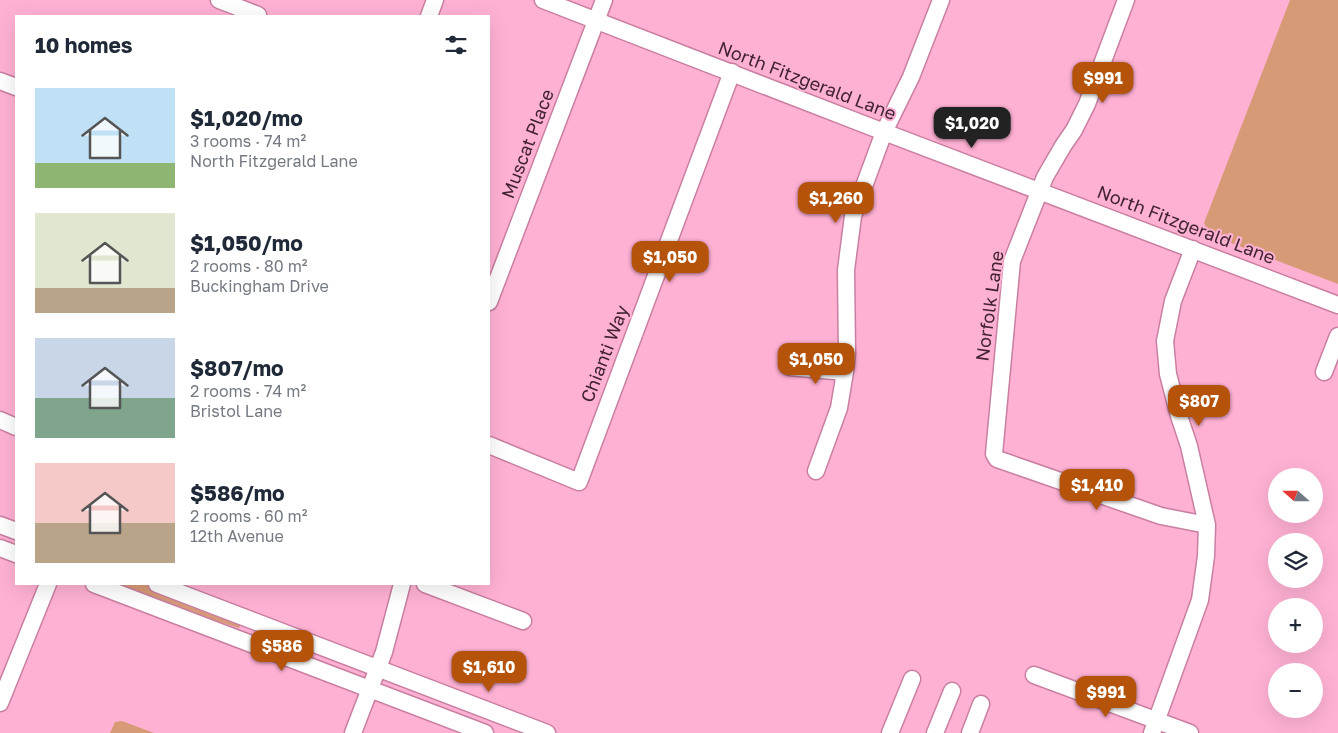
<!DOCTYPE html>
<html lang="en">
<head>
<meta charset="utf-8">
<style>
	body { margin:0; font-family:"Golos Text",sans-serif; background:#f2f2f3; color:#1f2937; height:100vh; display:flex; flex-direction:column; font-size:19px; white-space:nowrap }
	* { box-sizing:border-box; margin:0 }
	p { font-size:16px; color:#747a83 }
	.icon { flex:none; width:28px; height:28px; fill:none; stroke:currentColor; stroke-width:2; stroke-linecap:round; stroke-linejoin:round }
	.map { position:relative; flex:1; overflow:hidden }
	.panel { position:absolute; left:15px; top:15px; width:475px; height:570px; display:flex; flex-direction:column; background:#fff; border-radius:0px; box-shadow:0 5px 20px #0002 }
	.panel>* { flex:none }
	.needle { width:32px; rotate:291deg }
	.controls { position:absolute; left:1268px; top:468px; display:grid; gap:10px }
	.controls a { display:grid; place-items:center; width:55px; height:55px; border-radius:50%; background:#fff; box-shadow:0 5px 20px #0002; font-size:25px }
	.price { position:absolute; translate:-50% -42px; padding:0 11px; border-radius:10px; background:#b45309; color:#fff; font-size:16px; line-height:32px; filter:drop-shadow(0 1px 2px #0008) }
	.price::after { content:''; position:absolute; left:50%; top:30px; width:15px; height:11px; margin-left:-8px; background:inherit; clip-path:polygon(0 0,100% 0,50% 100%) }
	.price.selected { background:#222; color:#fff }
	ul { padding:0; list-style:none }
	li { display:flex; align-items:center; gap:15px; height:125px; padding:0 20px }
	li span { display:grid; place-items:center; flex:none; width:140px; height:100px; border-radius:0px; color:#555 }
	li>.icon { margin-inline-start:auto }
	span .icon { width:60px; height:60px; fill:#fffc; stroke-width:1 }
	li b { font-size:21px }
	h2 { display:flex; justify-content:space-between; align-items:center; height:60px; padding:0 20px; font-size:21px }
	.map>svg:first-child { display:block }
	.green { fill:#d79a77 }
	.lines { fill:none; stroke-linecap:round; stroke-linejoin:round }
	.minor-casing { stroke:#c97fa1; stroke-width:19 }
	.minor { stroke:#fff; stroke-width:16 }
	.labels { text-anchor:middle; stroke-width:4; stroke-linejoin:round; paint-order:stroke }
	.street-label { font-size:18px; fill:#412331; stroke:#ffb1d4 }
</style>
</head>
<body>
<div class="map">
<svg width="1338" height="733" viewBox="0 0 1338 733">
	<rect width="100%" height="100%" fill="#ffb1d4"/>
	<path class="green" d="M 1290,0 L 1338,0 L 1338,284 L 1210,235 L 1204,223 Z
		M 101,584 L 150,584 L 242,621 L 239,628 Z
		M 122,721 L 154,733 L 110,733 L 115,722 Z"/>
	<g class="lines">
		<g class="minor-casing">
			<path id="minor" d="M 219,0 L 258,15
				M 543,0 L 884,132 L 1338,305
				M 1126,0 L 1087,104 L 1074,130 L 1063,146 L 1045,177 L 1012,261 L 994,454 L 997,459 L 1161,516 L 1207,525
				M 429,16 L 435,0
				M 0,81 L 16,87
				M 489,302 L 604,0
				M 789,367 L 845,372
				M 1324,372 L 1338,336
				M 0,420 L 16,427
				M 489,445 L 579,482 L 732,72
				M 816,471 L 839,408 L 845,372 L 847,353 L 846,270 L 853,216 L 884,132 L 911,77 L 941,0
				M 0,525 L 16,531
				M 0,548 L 16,554
				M 94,584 L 485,733
				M 157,584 L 547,733
				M 425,584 L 523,621
				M 1034,675 L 1190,733
				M 0,703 L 48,584
				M 353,733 L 384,652 L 402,584
				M 890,733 L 912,679
				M 935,733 L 952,691
				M 970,733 L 981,704
				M 1152,733 L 1200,600 L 1206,556 L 1207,525 L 1189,446 L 1179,416 L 1168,374 L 1165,341 L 1173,301 L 1193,249"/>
		</g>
		<use href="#minor" class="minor"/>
	</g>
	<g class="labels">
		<g class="street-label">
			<text transform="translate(807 81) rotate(21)" y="6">North Fitzgerald Lane</text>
			<text transform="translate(528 144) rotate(-69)" y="6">Muscat Place</text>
			<text transform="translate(1186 225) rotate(21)" y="6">North Fitzgerald Lane</text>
			<text transform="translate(990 306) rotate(-82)" y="6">Norfolk Lane</text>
			<text transform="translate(605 354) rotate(-69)" y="6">Chianti Way</text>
		</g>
	</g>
</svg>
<div class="controls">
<a><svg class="needle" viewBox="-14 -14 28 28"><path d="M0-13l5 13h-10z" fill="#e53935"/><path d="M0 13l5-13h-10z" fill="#747a83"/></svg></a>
<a><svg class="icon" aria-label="layers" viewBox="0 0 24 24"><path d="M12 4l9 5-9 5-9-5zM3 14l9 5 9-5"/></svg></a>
<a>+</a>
<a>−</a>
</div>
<b class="price" style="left:1103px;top:104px">$991</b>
<b class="price selected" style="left:972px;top:149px">$1,020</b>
<b class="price" style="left:836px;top:224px">$1,260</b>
<b class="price" style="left:670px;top:283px">$1,050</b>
<b class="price" style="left:816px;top:385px">$1,050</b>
<b class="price" style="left:1199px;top:427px">$807</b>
<b class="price" style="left:1097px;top:511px">$1,410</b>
<b class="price" style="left:282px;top:672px">$586</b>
<b class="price" style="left:489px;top:693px">$1,610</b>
<b class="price" style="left:1106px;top:718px">$991</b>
<section class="panel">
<h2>10 homes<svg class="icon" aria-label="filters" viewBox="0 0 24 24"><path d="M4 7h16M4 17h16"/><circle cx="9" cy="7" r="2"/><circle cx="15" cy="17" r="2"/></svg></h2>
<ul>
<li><span style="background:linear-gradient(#bfe0f5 75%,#8fb573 0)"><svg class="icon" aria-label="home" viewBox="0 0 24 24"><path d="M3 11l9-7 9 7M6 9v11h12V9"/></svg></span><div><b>$1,020/mo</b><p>3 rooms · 74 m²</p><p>North Fitzgerald Lane</p></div></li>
<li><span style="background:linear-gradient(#dfe7d0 75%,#b9a48a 0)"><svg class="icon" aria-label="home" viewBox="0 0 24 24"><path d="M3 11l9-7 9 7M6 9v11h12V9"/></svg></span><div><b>$1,050/mo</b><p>2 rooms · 80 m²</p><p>Buckingham Drive</p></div></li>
<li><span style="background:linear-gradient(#c9d6e8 60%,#7fa58c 0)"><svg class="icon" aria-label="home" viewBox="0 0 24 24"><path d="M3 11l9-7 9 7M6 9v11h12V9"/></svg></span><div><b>$807/mo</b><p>2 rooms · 74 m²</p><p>Bristol Lane</p></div></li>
<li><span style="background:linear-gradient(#f6c9c9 60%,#b9a48a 0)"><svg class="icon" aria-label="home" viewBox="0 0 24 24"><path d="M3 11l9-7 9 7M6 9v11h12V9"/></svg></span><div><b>$586/mo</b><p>2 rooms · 60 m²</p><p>12th Avenue</p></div></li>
</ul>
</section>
</div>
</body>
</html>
